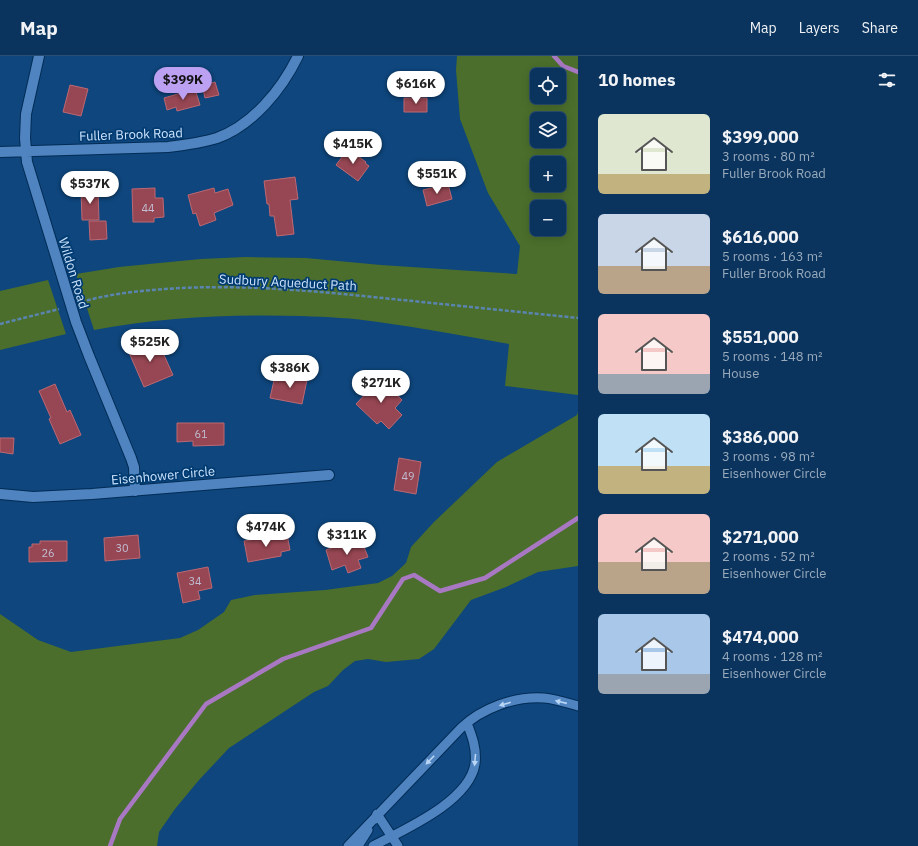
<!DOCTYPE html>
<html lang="en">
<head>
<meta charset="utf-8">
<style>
	body { margin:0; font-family:"IBM Plex Sans",sans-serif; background:#183f67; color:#f1f3f6; height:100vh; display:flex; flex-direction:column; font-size:15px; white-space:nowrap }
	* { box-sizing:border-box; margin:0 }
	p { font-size:13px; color:#99aabc }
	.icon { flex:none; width:22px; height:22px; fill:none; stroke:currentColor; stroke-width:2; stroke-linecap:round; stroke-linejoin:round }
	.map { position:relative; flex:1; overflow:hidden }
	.panel { display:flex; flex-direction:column; background:#0a345e; width:340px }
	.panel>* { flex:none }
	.fabs { position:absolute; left:530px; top:12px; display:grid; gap:8px }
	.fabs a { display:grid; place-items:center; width:36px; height:36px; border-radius:6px; background:#0a345e; box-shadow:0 2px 10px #0003,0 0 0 1px #2a4f73; font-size:20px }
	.price { position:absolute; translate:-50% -34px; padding:0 9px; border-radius:14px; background:#fff; color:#222; font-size:13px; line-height:26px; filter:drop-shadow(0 1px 2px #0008) }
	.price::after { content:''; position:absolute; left:50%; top:24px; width:12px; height:9px; margin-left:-6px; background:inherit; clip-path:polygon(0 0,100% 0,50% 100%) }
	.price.current { background:#bca0f2; color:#111 }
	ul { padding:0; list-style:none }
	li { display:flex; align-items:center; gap:12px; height:100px; padding:0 20px }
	li span { display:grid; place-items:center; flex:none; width:112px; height:80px; border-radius:6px; color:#555 }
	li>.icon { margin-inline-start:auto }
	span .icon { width:48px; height:48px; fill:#fffc; stroke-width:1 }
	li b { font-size:17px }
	h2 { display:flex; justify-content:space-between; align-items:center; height:48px; padding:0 20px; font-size:17px }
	header { display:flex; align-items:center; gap:24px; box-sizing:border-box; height:56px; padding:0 20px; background:#0a345e; border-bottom:1px solid #2a4f73 }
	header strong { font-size:19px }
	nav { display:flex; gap:22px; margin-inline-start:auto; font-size:14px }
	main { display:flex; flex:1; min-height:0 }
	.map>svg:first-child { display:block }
	.green { fill:#4b6e2c; fill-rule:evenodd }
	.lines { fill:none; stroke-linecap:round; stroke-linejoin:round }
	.stream { stroke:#a878c3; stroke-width:4.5 }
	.building { fill:#974753; stroke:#bd6873 }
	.lane-casing { stroke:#022c55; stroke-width:11 }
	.street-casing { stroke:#022c55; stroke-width:12 }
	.path { stroke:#5b85b1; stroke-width:2.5; stroke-dasharray:4 2; stroke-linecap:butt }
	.lane { stroke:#4f84c0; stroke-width:9 }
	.street { stroke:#4f84c0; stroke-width:10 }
	.oneway { fill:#bad6f5 }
	.labels { text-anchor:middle; stroke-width:3.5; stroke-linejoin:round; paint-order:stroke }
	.number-label { font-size:11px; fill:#c0bdd3 }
	.street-label { font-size:13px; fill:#cde4fe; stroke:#003b71 }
</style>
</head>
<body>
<header>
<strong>Map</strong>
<nav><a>Map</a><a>Layers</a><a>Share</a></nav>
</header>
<main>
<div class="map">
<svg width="578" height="790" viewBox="0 0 578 790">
	<rect width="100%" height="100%" fill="#0e467d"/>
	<path class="green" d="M 457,0 L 578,0 L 578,339 L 505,330 L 509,288 C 465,280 421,272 378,266 C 353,262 327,261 302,260 C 233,258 163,261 94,274 L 76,218 L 119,211 L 149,208 L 201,203 L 246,201 L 306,202 L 381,209 L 517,218 L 520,190 L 488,137 L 460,63 L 456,14 ZM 537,19 L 559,19 L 559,41 L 537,41 ZM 537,63 L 559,63 L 559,85 L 537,85 ZM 537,107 L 559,107 L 559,129 L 537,129 ZM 537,151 L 559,151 L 559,173 L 537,173 Z
		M 48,224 L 66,278 L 0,294 L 0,235 Z
		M 578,356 L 578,510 L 538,516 L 506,531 L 471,544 L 434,593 L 419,603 L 386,606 L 368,603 L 355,605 L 343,614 L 328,630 L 314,636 L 229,692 L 199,724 L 175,753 L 159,776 L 157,790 L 0,790 L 0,558 L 38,584 L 71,596 L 180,582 L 198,574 L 224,556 L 231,544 L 255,539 L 325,534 L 378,527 L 392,520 L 406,507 L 411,491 L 434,466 L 497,406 L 577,359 Z"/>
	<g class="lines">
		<path class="stream" d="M 554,0 L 563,10 L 578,16
			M 110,790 L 120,763 L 206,648 L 283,603 L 371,572 L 403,523 L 414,519 L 440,535 L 485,522 L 578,462"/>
	</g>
	<path class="building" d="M 215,26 L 219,39 L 205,42 L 202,29 Z
		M 70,29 L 88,33 L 81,60 L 63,56 Z
		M 195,33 L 200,49 L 177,55 L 176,51 L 167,54 L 164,42 Z
		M 404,42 L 427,42 L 427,56 L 404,56 Z
		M 348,93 L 366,106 L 365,107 L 369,110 L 358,125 L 336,109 Z
		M 295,121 L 298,143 L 290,144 L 294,178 L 277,180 L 274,160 L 270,160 L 269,148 L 267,148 L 264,125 Z
		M 448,128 L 452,143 L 427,150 L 423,134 Z
		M 155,132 L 155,142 L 163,142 L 164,161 L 154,162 L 154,166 L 133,166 L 132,133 Z
		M 214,132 L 215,137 L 228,133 L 233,149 L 214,157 L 216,164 L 200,170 L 196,157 L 193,158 L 188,139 Z
		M 98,134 L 99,164 L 82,164 L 81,135 Z
		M 89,165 L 106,165 L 107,183 L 90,184 Z
		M 147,283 L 151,292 L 159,288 L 173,319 L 144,331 L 127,292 Z
		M 296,317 L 308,319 L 302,348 L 270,342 L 275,320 L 294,324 Z
		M 379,321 L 402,344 L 395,352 L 402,359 L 389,373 L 381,365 L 377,368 L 356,348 L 372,331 L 370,329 Z
		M 55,328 L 67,356 L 70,354 L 81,379 L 60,388 L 49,363 L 51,362 L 39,335 Z
		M 177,367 L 224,367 L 224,389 L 193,390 L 193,385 L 177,386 Z
		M 0,382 L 14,382 L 13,398 L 0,396 Z
		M 399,402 L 421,406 L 416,438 L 394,434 Z
		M 287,478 L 290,494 L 281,496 L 281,500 L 248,506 L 244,485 Z
		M 138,479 L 140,502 L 105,505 L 104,482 Z
		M 40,485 L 67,485 L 67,505 L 29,506 L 29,491 L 32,491 L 32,488 L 40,488 Z
		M 352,485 L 353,489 L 362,486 L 368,501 L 358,504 L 361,512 L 348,517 L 345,509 L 332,514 L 326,494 Z
		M 208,511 L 212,532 L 198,535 L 200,543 L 183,547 L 177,517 Z"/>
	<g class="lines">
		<g class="lane-casing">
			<path id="lane" d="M 375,763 L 377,758 L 398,790
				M 348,790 L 461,672 C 482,652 515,640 544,642 C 556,643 567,647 578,650
				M 358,790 L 368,774
				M 373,790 C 403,774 469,746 475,708 C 477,693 472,680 467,667"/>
		</g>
		<g class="street-casing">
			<path id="street" d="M 39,0 L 26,58 L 25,82 L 27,106 L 76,266 L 89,300 L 131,402 L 134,411 L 135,435
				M 0,96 L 168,91 C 185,89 201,87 217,82 C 253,69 282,33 298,0
				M 0,438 L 33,441 L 92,438 L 329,419"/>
		</g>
		<path class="path" d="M 81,246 C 109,238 137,235 165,233 C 235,228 304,234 373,241 C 442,248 510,255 578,262
			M 0,268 L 59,253"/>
		<use href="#lane" class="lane"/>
		<use href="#street" class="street"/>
	</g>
	<defs><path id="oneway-solid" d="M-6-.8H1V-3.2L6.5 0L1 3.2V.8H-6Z"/></defs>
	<g class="oneway">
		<use href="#oneway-solid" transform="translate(561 646) rotate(-167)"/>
		<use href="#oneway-solid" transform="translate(505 648) rotate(164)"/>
		<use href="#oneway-solid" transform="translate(430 704) rotate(134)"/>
		<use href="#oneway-solid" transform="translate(475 704) rotate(95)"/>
	</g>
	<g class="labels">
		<g class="number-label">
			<text x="148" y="156">44</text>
			<text x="201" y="382">61</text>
			<text x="408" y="424">49</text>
			<text x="122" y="496">30</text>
			<text x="48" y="501">26</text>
			<text x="195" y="529">34</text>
		</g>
		<g class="street-label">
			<text transform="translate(131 78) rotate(-2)" y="5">Fuller Brook Road</text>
			<text transform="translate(74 217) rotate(73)" y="5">Wildon Road</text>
			<text transform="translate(288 226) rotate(3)" y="5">Sudbury Aqueduct Path</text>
			<text transform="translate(163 419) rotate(-5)" y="5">Eisenhower Circle</text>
		</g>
	</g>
</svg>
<div class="fabs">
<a><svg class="icon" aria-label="locate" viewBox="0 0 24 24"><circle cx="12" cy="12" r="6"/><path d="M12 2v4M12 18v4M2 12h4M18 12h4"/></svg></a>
<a><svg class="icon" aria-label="layers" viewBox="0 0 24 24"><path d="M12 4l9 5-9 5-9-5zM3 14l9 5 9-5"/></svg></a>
<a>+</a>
<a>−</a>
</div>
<b class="price current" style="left:183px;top:45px">$399K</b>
<b class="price" style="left:416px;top:49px">$616K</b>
<b class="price" style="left:353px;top:109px">$415K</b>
<b class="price" style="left:437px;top:139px">$551K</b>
<b class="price" style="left:90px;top:149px">$537K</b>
<b class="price" style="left:150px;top:307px">$525K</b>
<b class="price" style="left:290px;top:333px">$386K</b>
<b class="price" style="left:381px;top:348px">$271K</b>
<b class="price" style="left:266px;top:492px">$474K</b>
<b class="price" style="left:347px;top:500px">$311K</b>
</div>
<section class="panel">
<h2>10 homes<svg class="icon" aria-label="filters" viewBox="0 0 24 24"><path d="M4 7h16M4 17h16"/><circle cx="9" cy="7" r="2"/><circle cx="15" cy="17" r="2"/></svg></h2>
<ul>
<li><span style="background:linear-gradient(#dfe7d0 75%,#c2b280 0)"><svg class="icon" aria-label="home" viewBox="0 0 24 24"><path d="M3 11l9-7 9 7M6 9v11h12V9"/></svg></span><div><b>$399,000</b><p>3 rooms · 80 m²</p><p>Fuller Brook Road</p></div></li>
<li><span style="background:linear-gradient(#c9d6e8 65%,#b9a48a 0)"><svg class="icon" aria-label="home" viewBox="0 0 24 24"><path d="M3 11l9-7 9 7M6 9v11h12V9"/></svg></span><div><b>$616,000</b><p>5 rooms · 163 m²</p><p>Fuller Brook Road</p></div></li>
<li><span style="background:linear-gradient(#f6c9c9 75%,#9aa5b1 0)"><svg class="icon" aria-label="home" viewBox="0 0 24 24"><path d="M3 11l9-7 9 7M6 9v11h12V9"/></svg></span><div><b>$551,000</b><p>5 rooms · 148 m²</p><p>House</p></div></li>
<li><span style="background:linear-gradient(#bfe0f5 65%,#c2b280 0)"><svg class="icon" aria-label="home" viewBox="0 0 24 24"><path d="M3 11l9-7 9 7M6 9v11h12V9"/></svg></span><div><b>$386,000</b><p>3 rooms · 98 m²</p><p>Eisenhower Circle</p></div></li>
<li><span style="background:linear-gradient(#f6c9c9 60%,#b9a48a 0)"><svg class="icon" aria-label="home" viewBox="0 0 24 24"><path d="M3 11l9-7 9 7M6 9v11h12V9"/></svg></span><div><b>$271,000</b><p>2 rooms · 52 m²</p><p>Eisenhower Circle</p></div></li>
<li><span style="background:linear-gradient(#a9c7e8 75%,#9aa5b1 0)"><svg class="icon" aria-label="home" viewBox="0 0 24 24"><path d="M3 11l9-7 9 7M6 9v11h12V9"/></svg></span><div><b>$474,000</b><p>4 rooms · 128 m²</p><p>Eisenhower Circle</p></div></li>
</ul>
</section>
</main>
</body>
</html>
